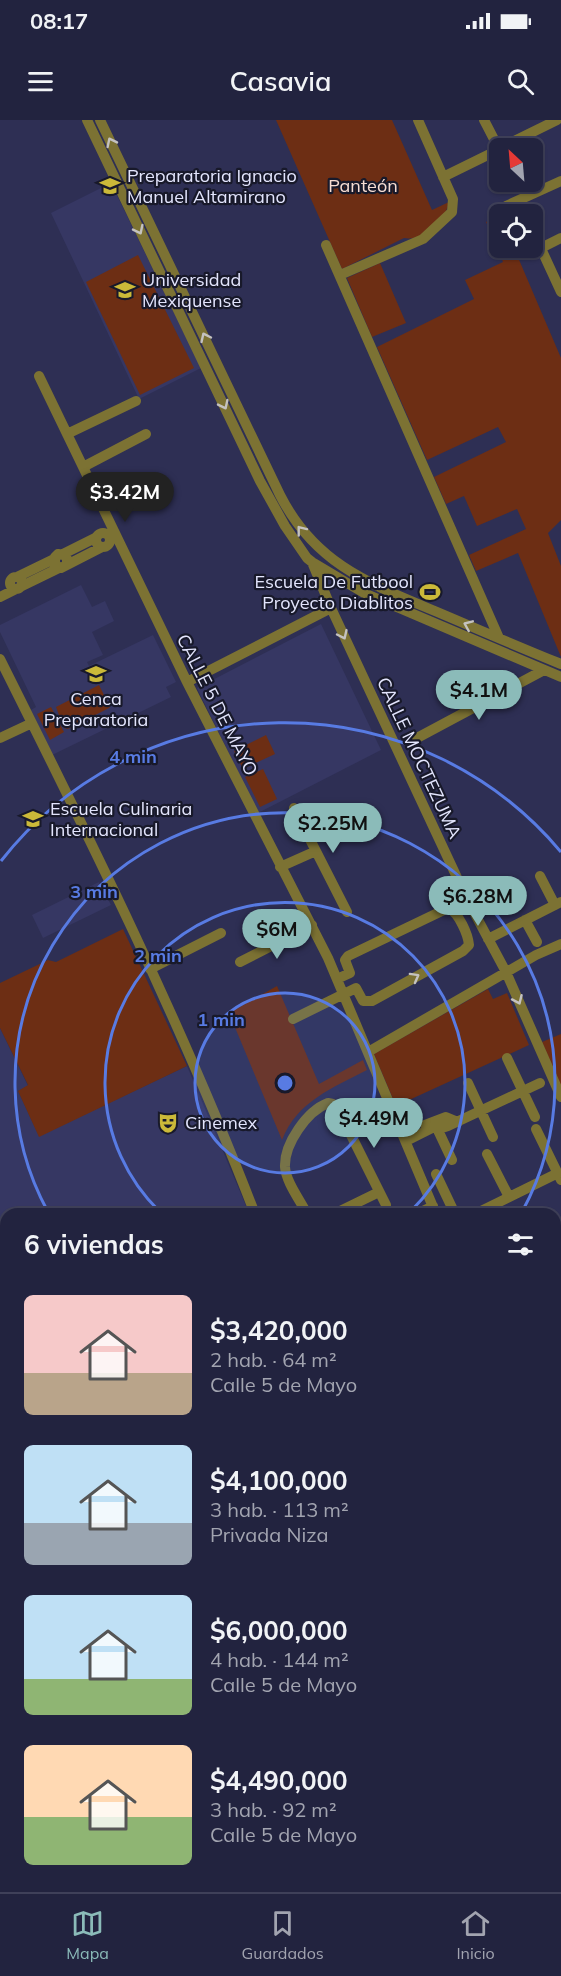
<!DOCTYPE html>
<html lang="es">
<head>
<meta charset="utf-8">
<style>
	body { margin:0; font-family:Mulish,sans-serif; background:#2a2b46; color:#f1f3f6; height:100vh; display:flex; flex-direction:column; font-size:22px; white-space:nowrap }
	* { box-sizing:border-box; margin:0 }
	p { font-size:20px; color:#a2a4b0 }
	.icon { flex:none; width:33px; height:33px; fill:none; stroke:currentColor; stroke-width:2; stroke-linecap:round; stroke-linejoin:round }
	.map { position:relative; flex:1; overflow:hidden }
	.details { position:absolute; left:0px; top:1088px; width:561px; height:686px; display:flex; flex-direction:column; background:#22233f; border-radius:18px 18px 0 0; box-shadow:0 2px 4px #0004,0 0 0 2px #3f4059 }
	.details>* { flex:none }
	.needle { width:39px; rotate:334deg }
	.buttons { position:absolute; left:489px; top:18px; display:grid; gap:12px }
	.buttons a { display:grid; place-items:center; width:54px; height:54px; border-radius:9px; background:#22233f; box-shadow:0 2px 4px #0004,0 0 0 2px #3f4059; font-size:30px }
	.price { position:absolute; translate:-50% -51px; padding:0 14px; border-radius:21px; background:#8bbbb9; color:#111; font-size:20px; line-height:39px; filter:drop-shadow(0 2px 3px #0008) }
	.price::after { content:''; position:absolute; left:50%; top:36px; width:18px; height:14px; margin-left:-9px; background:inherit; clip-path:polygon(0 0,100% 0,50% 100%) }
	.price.active { background:#222; color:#fff }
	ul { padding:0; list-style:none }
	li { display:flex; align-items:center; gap:18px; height:150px; padding:0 24px }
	li span { display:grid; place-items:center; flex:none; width:168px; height:120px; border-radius:9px; color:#555 }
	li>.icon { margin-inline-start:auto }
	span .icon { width:72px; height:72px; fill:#fffc; stroke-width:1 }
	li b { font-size:26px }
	h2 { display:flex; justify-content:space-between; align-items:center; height:72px; padding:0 24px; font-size:26px }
	.status { display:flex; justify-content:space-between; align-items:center; height:42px; padding:0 30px; background:#22233f; direction:ltr }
	.status svg { height:16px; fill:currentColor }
	header { display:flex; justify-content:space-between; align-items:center; height:78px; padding:0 24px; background:#22233f; font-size:27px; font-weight:600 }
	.menu { display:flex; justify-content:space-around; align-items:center; height:84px; border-top:2px solid #3f4059; background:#22233f; font-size:16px; color:#a2a4b0 }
	.menu a { display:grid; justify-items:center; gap:3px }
	.menu .active { color:#8bbbb9 }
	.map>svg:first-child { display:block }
	.built { fill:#363763 }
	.green { fill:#6d2e14 }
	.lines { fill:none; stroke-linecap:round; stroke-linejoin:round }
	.minor { stroke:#7c7233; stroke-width:10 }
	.major { stroke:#bfb043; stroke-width:14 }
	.oneway { stroke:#c4c2c0 }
	.ring { fill:none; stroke:#587be3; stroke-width:3 }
	.labels { text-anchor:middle; stroke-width:4.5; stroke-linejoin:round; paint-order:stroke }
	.poi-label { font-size:18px; fill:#e3e5fd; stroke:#18192a; text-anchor:start }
	.park-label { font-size:18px; fill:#f7ddd3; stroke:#18192a }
	.street-label { font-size:18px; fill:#e3e5fd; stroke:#18192a }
	.centre { fill:#587be3; stroke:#18192a; stroke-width:3 }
	.ring-label { font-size:18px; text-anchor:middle; font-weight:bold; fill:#587be3; stroke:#18192a; stroke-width:4.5; stroke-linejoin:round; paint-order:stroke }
</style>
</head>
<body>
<div class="status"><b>08:17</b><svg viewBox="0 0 49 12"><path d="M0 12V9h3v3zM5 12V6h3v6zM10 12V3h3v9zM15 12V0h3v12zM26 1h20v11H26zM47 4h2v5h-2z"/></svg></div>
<header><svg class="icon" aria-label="menu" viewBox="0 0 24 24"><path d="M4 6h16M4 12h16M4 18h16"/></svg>Casavia<svg class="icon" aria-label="search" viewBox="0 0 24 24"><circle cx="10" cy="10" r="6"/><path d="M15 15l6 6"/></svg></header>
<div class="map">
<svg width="561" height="1772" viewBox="0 0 561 1772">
	<rect width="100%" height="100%" fill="#2e2f54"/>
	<path class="built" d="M 111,63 L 201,248 L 139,279 L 51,93 Z
		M 81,465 L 92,487 L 105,481 L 114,501 L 92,512 L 103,535 L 87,542 L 89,546 L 153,515 L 176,562 L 166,567 L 171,577 L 52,635 L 31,590 L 36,587 L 0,512 L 0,505 Z
		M 321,504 L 381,630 L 258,693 L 197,568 Z
		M 99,762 L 111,785 L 43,818 L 32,795 Z
		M 0,908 L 28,966 L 18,971 L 39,1016 L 187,946 L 249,1093 L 6,1094 L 6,1285 L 0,1288 Z
		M 0,1392 L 6,1408 L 6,1474 L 0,1477 Z
		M 6,1655 L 6,1746 L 0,1749 L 0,1657 Z"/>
	<path class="green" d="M 276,0 L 392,0 L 432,90 L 449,82 C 446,99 424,122 404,118 L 342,149 Z
		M 499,95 L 499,113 L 493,116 L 486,102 Z
		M 508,128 L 514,128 L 561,238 L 561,400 L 548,413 L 561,446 L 561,537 L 518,433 L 476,451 L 469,435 L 526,409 L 517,389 L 477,406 L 464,376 L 446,384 L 434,357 L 506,322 L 498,307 L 427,340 L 377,227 L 474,179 L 465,160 L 503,142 L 499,132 Z
		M 138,135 L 194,248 L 140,275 L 86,162 Z
		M 380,143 L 406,203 L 372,217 L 347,158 Z
		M 99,565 L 110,587 L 109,588 L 68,609 L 64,608 L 56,587 Z
		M 51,587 L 64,612 L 50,620 L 37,594 Z
		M 266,615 L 275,634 L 243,649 L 234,631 Z
		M 263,649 L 277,679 L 260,687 L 245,657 Z
		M 123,809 L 187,946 L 39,1017 L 18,971 L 28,965 L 0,908 L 0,863 L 48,840 L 56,842 Z
		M 277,866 L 319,964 L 363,940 L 367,950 C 333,968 297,981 282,1020 L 229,893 Z
		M 488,869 L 493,879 L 507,873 L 529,925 L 396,986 L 374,934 Z
		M 561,914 L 561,966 L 542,922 Z
		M 6,1713 L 6,1746 L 0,1749 L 0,1716 Z"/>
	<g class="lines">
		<path class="minor" d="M 87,0 L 260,361 L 285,406 L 307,438 L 312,442 L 364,473 L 561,557
			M 100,0 L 280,375 C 316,446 373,465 442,494 C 482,511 521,528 561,544
			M 484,0 L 499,29
			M 500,28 L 557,0
			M 443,57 L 500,29
			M 520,81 L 526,94
			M 506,86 L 561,61
			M 532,109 L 561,172
			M 326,125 L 499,518
			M 541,128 L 561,118
			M 340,155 L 423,119 L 452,92 L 453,79 L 418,0
			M 39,256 L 187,562 L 328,838 L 436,1094
			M 67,314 L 136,281
			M 83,347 L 146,314
			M96 420a7 7 0 1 1 14 0a7 7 0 1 1-14 0Z
			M 63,434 L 97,417
			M 312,442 L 331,488 L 468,781 L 506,852 L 561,977
			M 67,444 L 67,439 L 65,435 L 58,434 L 55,437 L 55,445 L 61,448 L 102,427
			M10 463a6 6 0 1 1 12 0a6 6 0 1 1-12 0Z
			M 17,457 L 54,439
			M 20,467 L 59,448
			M 0,477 L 16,469
			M 0,539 C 91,721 182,904 255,1094
			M 187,562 L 331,488
			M 0,618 L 32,603
			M 417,618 L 544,550
			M 294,688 L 347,792
			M 280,747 L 316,731
			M 540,756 L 555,785
			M 525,800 L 537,822
			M 488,819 L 561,782
			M 240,842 L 312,805
			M 150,849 L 221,813
			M 293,899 L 356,868 L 363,881 L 372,881 L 463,831 L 469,825 C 468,814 459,794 449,788 L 446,789 L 348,836 L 345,840 L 350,853 L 337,859
			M 368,932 L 536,835 L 561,824
			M 507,938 L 535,997
			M 468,963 L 493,1017
			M 425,1005 L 446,997 L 458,1002
			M 436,1006 L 452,1040
			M 536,1009 L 561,1060
			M 406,1021 L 436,1006 L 442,1008 L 448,1006 L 540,963
			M 487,1034 L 509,1077
			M 436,1054 L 455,1094
			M 307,1094 C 300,1080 286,1062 285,1047 C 284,1024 307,991 328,983 L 333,984 L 340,993 L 386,1085
			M 334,1094 L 379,1072
			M 417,1094 L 433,1086
			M 475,1094 L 558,1053
			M 555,1234 L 561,1232
			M 561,1289 L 557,1298 L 561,1305
			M 0,1293 L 6,1290
			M 0,1310 L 6,1307
			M 555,1319 L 561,1316
			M 555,1401 L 561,1417
			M 0,1602 L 6,1598
			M 555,1632 L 561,1628
			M 555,1667 L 561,1664
			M 555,1734 L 559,1732
			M 0,1758 L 6,1772
			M 121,1767 L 123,1772
			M 336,1767 L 339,1772
			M 516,1767 L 518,1772
			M 44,1772 L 55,1767
			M 292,1772 L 302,1767"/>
		<path class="major" d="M 0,1330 L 6,1345
			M 0,1380 L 6,1396
			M 154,1767 L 156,1772
			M 171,1767 L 172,1772"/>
	</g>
	<defs><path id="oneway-chevron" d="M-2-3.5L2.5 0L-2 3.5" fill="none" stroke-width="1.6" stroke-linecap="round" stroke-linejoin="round" transform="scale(1.5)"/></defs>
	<g class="oneway">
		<use href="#oneway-chevron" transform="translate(111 22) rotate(-116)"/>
		<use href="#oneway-chevron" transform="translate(139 110) rotate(64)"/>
		<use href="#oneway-chevron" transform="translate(205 217) rotate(-115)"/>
		<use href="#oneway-chevron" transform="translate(224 285) rotate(64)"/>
		<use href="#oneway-chevron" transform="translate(301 410) rotate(-128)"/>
		<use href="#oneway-chevron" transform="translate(468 505) rotate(-157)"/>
		<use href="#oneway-chevron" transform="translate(343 515) rotate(65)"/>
		<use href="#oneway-chevron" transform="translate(415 857) rotate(-29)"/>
		<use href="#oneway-chevron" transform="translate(518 880) rotate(66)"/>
	</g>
	<circle cx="285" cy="963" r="90" fill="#587be3" fill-opacity=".12"/>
	<g class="ring">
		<circle cx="285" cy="963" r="90"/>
		<path d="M160 1092A180 180 0 1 1 410 1092"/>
		<path d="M48 1092A270 270 0 1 1 522 1092"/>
		<path d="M1 741A360 360 0 0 1 561 732"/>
	</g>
	<defs>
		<g id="school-bare" transform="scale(1.62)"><path d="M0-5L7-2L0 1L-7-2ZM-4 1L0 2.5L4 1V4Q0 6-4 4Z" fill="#cbb939" stroke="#18192a" stroke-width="2.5" paint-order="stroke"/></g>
		<g id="university-bare" transform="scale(1.62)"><path d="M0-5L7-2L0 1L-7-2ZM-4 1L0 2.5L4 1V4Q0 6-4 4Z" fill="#cbb939" stroke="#18192a" stroke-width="2.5" paint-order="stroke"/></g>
		<g id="stadium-bare" transform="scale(1.62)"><path d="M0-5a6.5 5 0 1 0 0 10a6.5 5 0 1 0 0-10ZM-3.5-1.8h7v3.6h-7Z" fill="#cbb939" stroke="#18192a" stroke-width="2.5" paint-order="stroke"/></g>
		<g id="theatre-bare" transform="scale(1.62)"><path d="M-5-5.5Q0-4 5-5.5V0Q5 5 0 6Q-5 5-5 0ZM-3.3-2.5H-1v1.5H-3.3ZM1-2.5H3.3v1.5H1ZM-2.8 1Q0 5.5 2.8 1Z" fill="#cbb939" stroke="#18192a" stroke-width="2.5" paint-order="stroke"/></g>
	</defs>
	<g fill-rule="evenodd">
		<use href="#school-bare" x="110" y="66"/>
		<use href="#university-bare" x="125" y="170"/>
		<use href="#stadium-bare" x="430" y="472"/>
		<use href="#school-bare" x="96" y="554"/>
		<use href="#university-bare" x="33" y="699"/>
		<use href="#theatre-bare" x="168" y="1003"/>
	</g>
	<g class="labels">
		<g class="poi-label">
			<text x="127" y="62">Preparatoria Ignacio<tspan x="127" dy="21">Manuel Altamirano</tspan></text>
			<text x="142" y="166">Universidad<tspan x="142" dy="21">Mexiquense</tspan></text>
			<text x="413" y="468" text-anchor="end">Escuela De Futbool<tspan x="413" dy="21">Proyecto Diablitos</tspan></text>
			<text x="96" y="585" text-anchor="middle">Cenca<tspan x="96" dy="21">Preparatoria</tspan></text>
			<text x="50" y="695">Escuela Culinaria<tspan x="50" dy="21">Internacional</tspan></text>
			<text x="185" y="1009">Cinemex</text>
		</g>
		<g class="park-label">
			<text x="363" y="72">Panteón</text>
		</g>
		<g class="street-label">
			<text transform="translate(217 585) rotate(63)" y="6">CALLE 5 DE MAYO</text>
			<text transform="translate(419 638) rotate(65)" y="6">CALLE MOCTEZUMA</text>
		</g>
	</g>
	<circle cx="285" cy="963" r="9" class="centre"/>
	<g class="ring-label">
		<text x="133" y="643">4 min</text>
		<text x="94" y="778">3 min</text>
		<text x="158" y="842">2 min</text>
		<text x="221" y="906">1 min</text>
	</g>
</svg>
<div class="buttons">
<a><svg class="needle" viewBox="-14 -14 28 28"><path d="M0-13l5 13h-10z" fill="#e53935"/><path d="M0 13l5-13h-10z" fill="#a2a4b0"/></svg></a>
<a><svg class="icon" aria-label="locate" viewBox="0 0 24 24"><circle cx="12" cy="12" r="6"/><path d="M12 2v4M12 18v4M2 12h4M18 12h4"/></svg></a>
</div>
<b class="price active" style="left:125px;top:403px">$3.42M</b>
<b class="price" style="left:479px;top:601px">$4.1M</b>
<b class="price" style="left:333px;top:734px">$2.25M</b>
<b class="price" style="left:478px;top:807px">$6.28M</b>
<b class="price" style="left:277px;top:840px">$6M</b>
<b class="price" style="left:374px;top:1029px">$4.49M</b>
<section class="details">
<h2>6 viviendas<svg class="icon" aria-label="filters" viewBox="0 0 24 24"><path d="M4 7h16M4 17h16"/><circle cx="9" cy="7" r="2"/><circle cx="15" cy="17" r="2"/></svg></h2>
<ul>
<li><span style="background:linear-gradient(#f6c9c9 65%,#b9a48a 0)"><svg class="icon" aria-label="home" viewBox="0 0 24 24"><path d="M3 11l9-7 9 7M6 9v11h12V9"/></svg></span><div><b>$3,420,000</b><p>2 hab. · 64 m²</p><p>Calle 5 de Mayo</p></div></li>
<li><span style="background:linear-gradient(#bfe0f5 65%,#9aa5b1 0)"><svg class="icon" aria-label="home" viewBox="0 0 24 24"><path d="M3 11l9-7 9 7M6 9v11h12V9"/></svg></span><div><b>$4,100,000</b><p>3 hab. · 113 m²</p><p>Privada Niza</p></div></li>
<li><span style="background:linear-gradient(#bfe0f5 70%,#8fb573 0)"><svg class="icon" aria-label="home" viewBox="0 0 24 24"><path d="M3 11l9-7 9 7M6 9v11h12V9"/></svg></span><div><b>$6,000,000</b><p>4 hab. · 144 m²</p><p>Calle 5 de Mayo</p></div></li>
<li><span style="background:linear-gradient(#ffd9b3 60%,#8fb573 0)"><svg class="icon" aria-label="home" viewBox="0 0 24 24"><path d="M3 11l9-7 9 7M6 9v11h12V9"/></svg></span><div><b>$4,490,000</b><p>3 hab. · 92 m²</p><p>Calle 5 de Mayo</p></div></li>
</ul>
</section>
</div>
<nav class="menu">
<a class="active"><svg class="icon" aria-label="map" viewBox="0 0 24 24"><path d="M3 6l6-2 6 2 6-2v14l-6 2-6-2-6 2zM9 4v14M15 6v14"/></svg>Mapa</a>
<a><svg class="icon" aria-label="saved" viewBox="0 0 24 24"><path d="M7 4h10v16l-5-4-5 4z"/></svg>Guardados</a>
<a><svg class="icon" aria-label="home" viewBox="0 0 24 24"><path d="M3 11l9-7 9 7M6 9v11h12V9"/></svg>Inicio</a>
</nav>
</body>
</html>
